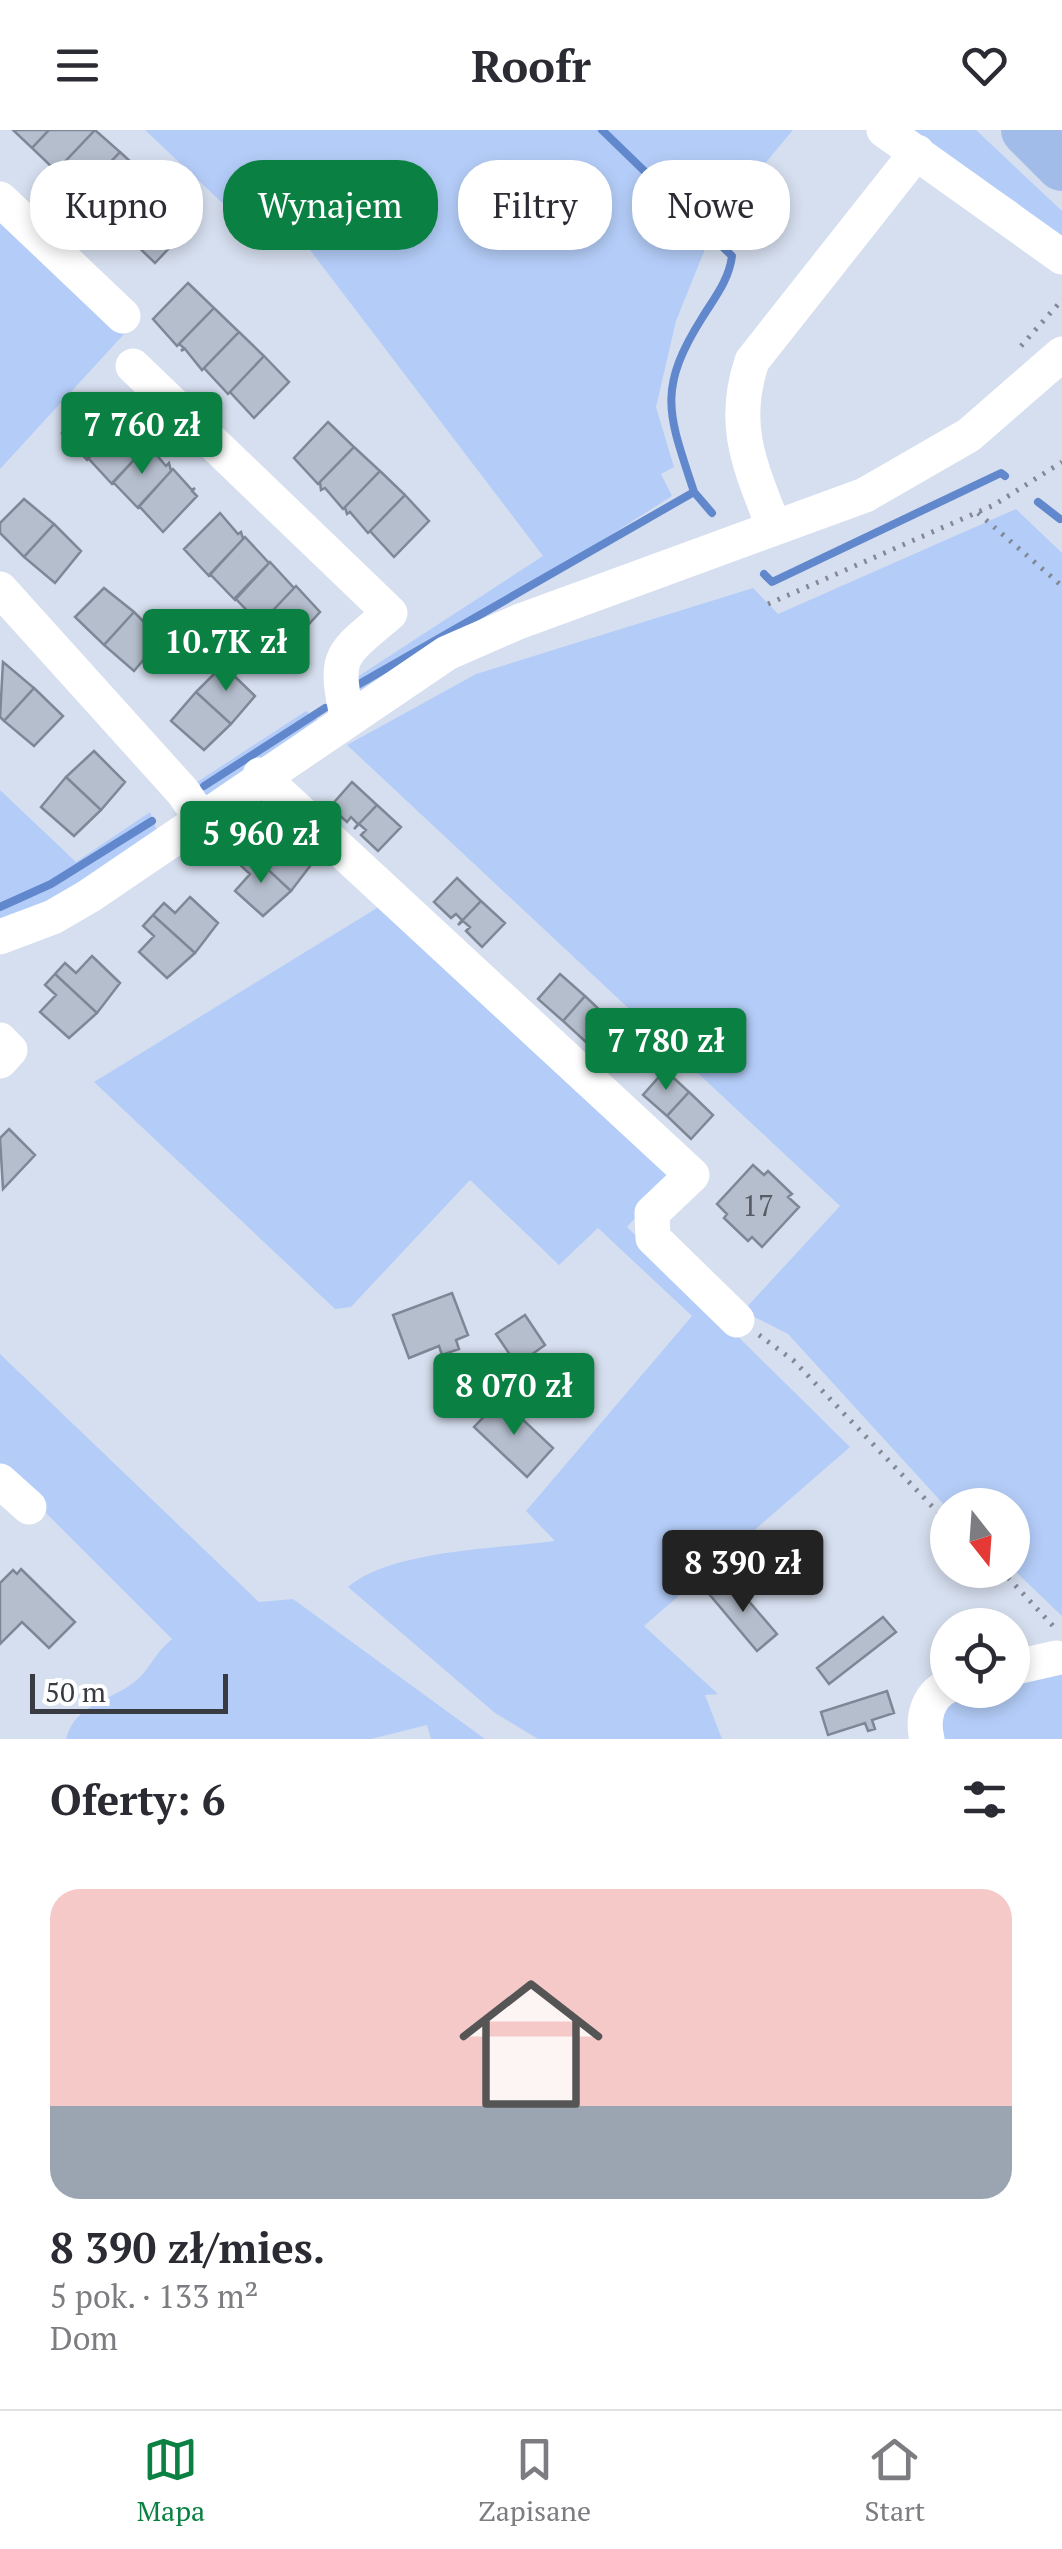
<!DOCTYPE html>
<html lang="pl">
<head>
<meta charset="utf-8">
<style>
	body { margin:0; font-family:"PT Serif",serif; background:#f7f7f7; color:#2b2b33; height:100vh; display:flex; flex-direction:column; font-size:38px; white-space:nowrap }
	* { box-sizing:border-box; margin:0 }
	p { font-size:32px; color:#7c7c81 }
	.icon { flex:none; width:55px; height:55px; fill:none; stroke:currentColor; stroke-width:2; stroke-linecap:round; stroke-linejoin:round }
	.map { position:relative; height:1609px; overflow:hidden }
	.panel { display:flex; flex-direction:column; background:#fff; flex:1 }
	.panel>* { flex:none }
	.guide { position:absolute; left:30px; top:30px; width:1002px; height:90px; display:flex; gap:20px }
	.needle { width:65px; rotate:163deg }
	.controls { position:absolute; left:930px; top:1358px; display:grid; gap:20px }
	.controls a { display:grid; place-items:center; width:100px; height:100px; border-radius:50%; background:#fff; box-shadow:0 5px 15px #0003; font-size:50px }
	.scale { position:absolute; left:30px; bottom:25px; width:198px; box-sizing:border-box; padding-left:10px; border:5px solid #383b42; border-top:0; font-size:28px; line-height:35px; white-space:nowrap; color:#383b42; -webkit-text-stroke:8px #fff; paint-order:stroke }
	.price { position:absolute; translate:-50% -85px; padding:0 22px; border-radius:10px; background:#0b8043; color:#fff; font-size:32px; line-height:65px; filter:drop-shadow(0 2px 5px #0008) }
	.price::after { content:''; position:absolute; left:50%; top:60px; width:30px; height:22px; margin-left:-15px; background:inherit; clip-path:polygon(0 0,100% 0,50% 100%) }
	.price.selected { background:#222; color:#fff }
	ul { padding:0; list-style:none }
	li { display:grid; align-content:center; gap:20px; height:530px; padding:0 50px }
	li span { display:grid; place-items:center; height:310px; border-radius:30px; color:#555 }
	li>.icon { margin-inline-start:auto }
	span .icon { width:180px; height:180px; fill:#fffc; stroke-width:1 }
	li b { font-size:42px }
	h2 { display:flex; justify-content:space-between; align-items:center; height:120px; padding:0 50px; font-size:42px }
	.pill { padding:0 35px; border-radius:40px; background:#fff; box-shadow:0 5px 15px #0003; font-size:35px; line-height:90px }
	.pill.selected { background:#0b8043; color:#fff }
	header { display:flex; justify-content:space-between; align-items:center; height:130px; padding:0 50px; background:#fff; font-size:45px; font-weight:600 }
	.menu { display:flex; justify-content:space-around; align-items:center; height:140px; border-top:2px solid #e1e1e2; background:#fff; font-size:28px; color:#7c7c81 }
	.menu a { display:grid; justify-items:center; gap:5px }
	.menu .selected { color:#0b8043 }
	.map>svg:first-child { display:block }
	.green { fill:#b4cdf8 }
	.lines { fill:none; stroke-linecap:round; stroke-linejoin:round }
	.stream { stroke:#6187cc; stroke-width:8 }
	.building { fill:#b5becd; stroke:#7e8795; stroke-width:2.5 }
	.path { stroke:#828894; stroke-width:5; stroke-dasharray:2.5 8; stroke-linecap:butt }
	.minor { stroke:#fff; stroke-width:35 }
	.highway { stroke:#a2bce9; stroke-width:52 }
	.labels { text-anchor:middle; stroke-width:9; stroke-linejoin:round; paint-order:stroke }
	.number-label { font-size:30px; fill:#575c65 }
</style>
</head>
<body>
<header><svg class="icon" aria-label="menu" viewBox="0 0 24 24"><path d="M4 6h16M4 12h16M4 18h16"/></svg>Roofr<svg class="icon" aria-label="heart" viewBox="0 0 24 24"><path d="M12 20l-8-8c-3-5 5-10 8-4 3-6 11-1 8 4z"/></svg></header>
<div class="map">
<svg width="1062" height="1609" viewBox="0 0 1062 1609">
	<rect width="100%" height="100%" fill="#d6dfef"/>
	<path class="green" d="M 145,0 L 793,0 L 716,92 L 676,191 L 656,277 L 674,337 L 661,344 L 672,366 L 359,565 L 348,553 L 543,426 L 259,53 L 233,83 Z
		M 905,0 L 976,0 L 1062,81 L 1062,110 L 1016,72 Z
		M 0,85 L 125,203 L 0,339 Z
		M 1016,379 L 1062,423 L 1062,1486 L 1013,1439 L 1012,1375 L 947,1378 L 788,1204 L 743,1181 L 840,1076 L 347,615 L 476,544 L 753,458 L 778,484 Z
		M 306,581 L 319,591 L 203,668 L 194,654 Z
		M 0,660 L 76,732 L 150,682 L 159,706 L 140,722 L 0,795 Z
		M 385,773 L 676,1043 L 627,1097 L 850,1317 L 644,1496 L 718,1564 L 705,1565 L 722,1609 L 538,1609 L 495,1583 L 348,1457 C 391,1420 498,1419 555,1411 L 526,1381 L 692,1186 L 598,1098 L 559,1135 L 470,1050 L 351,1177 L 335,1179 L 94,952 Z
		M 0,1224 L 259,1472 L 293,1469 L 485,1609 L 431,1609 L 427,1595 L 371,1609 L 66,1609 C 76,1570 118,1571 142,1545 C 153,1532 158,1520 172,1509 L 0,1337 Z
		M 1062,1540 L 1062,1609 L 941,1609 L 939,1580 C 962,1560 983,1560 1012,1560 L 1013,1552 Z"/>
	<g class="lines">
		<path class="stream" d="M 602,0 L 732,126 C 729,150 715,167 702,188 C 656,261 669,285 694,362
			M 1038,372 L 1060,389
			M 764,444 L 772,452 L 1001,343 L 1005,346
			M 354,557 L 694,362 L 712,383
			M 204,656 L 325,578
			M 0,777 L 51,754 L 152,691"/>
	</g>
	<path class="building" d="M 13,0 L 49,0 L 32,18 Z
		M 49,0 L 95,0 L 56,41 L 32,18 Z
		M 95,0 L 120,22 L 81,63 L 57,40 Z
		M 120,22 L 145,45 L 106,86 L 81,63 Z
		M 145,45 L 169,68 L 130,109 L 106,86 Z
		M 169,68 L 194,92 L 155,133 L 130,109 Z
		M 188,153 L 214,178 L 177,216 L 153,189 Z
		M 214,178 L 239,202 L 202,240 L 185,219 L 181,221 L 184,218 L 179,214 Z
		M 239,202 L 264,226 L 228,264 L 204,238 Z
		M 264,226 L 289,252 L 254,288 L 230,262 Z
		M 97,267 L 115,288 L 119,286 L 121,293 L 87,330 L 62,303 Z
		M 123,291 L 141,312 L 144,310 L 146,317 L 112,354 L 88,328 Z
		M 328,292 L 354,317 L 318,354 L 294,328 Z
		M 148,315 L 166,336 L 169,333 L 171,341 L 138,378 L 113,352 Z
		M 354,317 L 380,341 L 343,379 L 325,358 L 321,360 L 320,352 Z
		M 173,339 L 192,360 L 195,358 L 192,361 L 197,366 L 163,402 L 139,376 Z
		M 380,341 L 405,365 L 368,403 L 350,382 L 347,384 L 345,377 Z
		M 405,365 L 429,391 L 394,427 L 370,401 Z
		M 24,369 L 54,394 L 24,427 L 0,403 L 0,393 Z
		M 220,383 L 238,404 L 241,402 L 243,409 L 209,446 L 184,419 Z
		M 54,394 L 81,421 L 55,453 L 24,427 Z
		M 245,407 L 269,433 L 235,470 L 210,444 Z
		M 270,432 L 294,458 L 260,494 L 235,468 Z
		M 296,456 L 320,482 L 286,519 L 261,493 Z
		M 104,458 L 134,482 L 104,515 L 75,487 Z
		M 134,482 L 161,509 L 134,541 L 104,515 Z
		M 3,532 L 34,558 L 4,591 L 0,587 Z
		M 223,535 L 255,566 L 231,594 L 196,562 Z
		M 34,558 L 63,586 L 34,616 L 4,591 Z
		M 196,562 L 231,594 L 204,620 L 171,591 Z
		M 94,621 L 125,652 L 101,680 L 66,647 Z
		M 66,647 L 101,680 L 74,706 L 41,677 Z
		M 352,652 L 377,675 L 354,699 L 358,694 L 351,687 L 347,692 L 330,677 Z
		M 377,675 L 401,697 L 378,721 L 361,705 L 366,700 L 359,694 L 354,699 Z
		M 286,705 L 314,731 L 291,761 L 249,722 L 259,711 L 271,721 Z
		M 249,722 L 291,761 L 263,786 L 235,761 L 250,744 L 239,734 Z
		M 457,748 L 481,771 L 458,795 L 462,790 L 456,784 L 451,788 L 434,772 Z
		M 190,767 L 218,793 L 195,823 L 153,785 L 164,773 L 175,783 Z
		M 481,771 L 505,793 L 482,817 L 466,801 L 470,797 L 463,791 L 458,795 Z
		M 153,785 L 195,823 L 167,848 L 139,822 L 154,806 L 143,796 Z
		M 92,826 L 120,853 L 97,883 L 55,844 L 65,833 L 76,843 Z
		M 55,844 L 97,883 L 69,908 L 40,882 L 56,865 L 45,855 Z
		M 560,844 L 585,866 L 563,891 L 538,869 Z
		M 585,866 L 609,889 L 587,913 L 563,891 Z
		M 665,940 L 689,962 L 667,986 L 643,965 Z
		M 689,962 L 713,985 L 691,1009 L 667,986 Z
		M 9,999 L 35,1025 L 3,1059 L 0,1008 Z
		M 753,1035 L 764,1045 L 768,1041 L 792,1064 L 788,1067 L 799,1077 L 762,1117 L 752,1107 L 748,1111 L 724,1088 L 727,1084 L 717,1074 Z
		M 452,1163 L 468,1205 L 456,1210 L 459,1219 L 442,1225 L 439,1216 L 409,1228 L 393,1185 Z
		M 525,1185 L 545,1215 L 517,1235 L 496,1204 Z
		M 501,1269 L 553,1318 L 527,1347 L 474,1297 Z
		M 21,1439 L 75,1492 L 49,1518 L 22,1492 L 0,1514 L 0,1453 L 13,1440 L 17,1444 Z
		M 729,1448 L 777,1504 L 757,1521 L 710,1465 Z
		M 883,1487 L 896,1502 L 829,1554 L 817,1538 Z
		M 887,1561 L 894,1583 L 872,1590 L 875,1599 L 868,1601 L 865,1593 L 828,1605 L 821,1582 Z"/>
	<g class="lines">
		<path class="path" d="M 1021,216 L 1062,170
			M 978,383 L 1062,456
			M 768,474 L 994,375 L 1062,332
			M 759,1205 L 793,1230 L 948,1393
			M 1001,1440 L 1054,1497"/>
		<path class="minor" d="M 884,0 L 1062,127
			M 0,69 L 123,186
			M 133,236 L 390,483 C 340,526 333,523 348,590
			M 774,398 C 751,337 730,297 752,231 L 917,22
			M 0,459 L 183,662 L 200,687
			M 260,645 L 692,1045 L 652,1083 L 653,1108 L 737,1190
			M 0,807 L 53,787 L 89,766 L 447,523 L 518,492 L 865,365 L 969,305 L 1062,224
			M 0,910 L 10,920 L 0,931
			M 0,1351 L 29,1377
			M 1012,1538 L 1056,1528
			M 927,1609 C 922,1589 927,1566 948,1556"/>
		<path class="highway" d="M 1027,0 L 1062,35"/>
	</g>
	<g class="labels">
		<g class="number-label">
			<text x="758" y="1086">17</text>
		</g>
	</g>
</svg>
<div class="controls">
<a><svg class="needle" viewBox="-14 -14 28 28"><path d="M0-13l5 13h-10z" fill="#e53935"/><path d="M0 13l5-13h-10z" fill="#7c7c81"/></svg></a>
<a><svg class="icon" aria-label="locate" viewBox="0 0 24 24"><circle cx="12" cy="12" r="6"/><path d="M12 2v4M12 18v4M2 12h4M18 12h4"/></svg></a>
</div>
<div class="scale">50 m</div>
<b class="price" style="left:142px;top:347px">7 760 zł</b>
<b class="price" style="left:226px;top:564px">10.7K zł</b>
<b class="price" style="left:261px;top:756px">5 960 zł</b>
<b class="price" style="left:666px;top:963px">7 780 zł</b>
<b class="price" style="left:514px;top:1308px">8 070 zł</b>
<b class="price selected" style="left:743px;top:1485px">8 390 zł</b>
<div class="guide">
<a class="pill">Kupno</a>
<a class="pill selected">Wynajem</a>
<a class="pill">Filtry</a>
<a class="pill">Nowe</a>
</div>
</div>
<section class="panel">
<h2>Oferty: 6<svg class="icon" aria-label="filters" viewBox="0 0 24 24"><path d="M4 7h16M4 17h16"/><circle cx="9" cy="7" r="2"/><circle cx="15" cy="17" r="2"/></svg></h2>
<ul>
<li><span style="background:linear-gradient(#f6c9c9 70%,#9aa5b1 0)"><svg class="icon" aria-label="home" viewBox="0 0 24 24"><path d="M3 11l9-7 9 7M6 9v11h12V9"/></svg></span><div><b>8 390 zł/mies.</b><p>5 pok. · 133 m²</p><p>Dom</p></div></li>
</ul>
</section>
<nav class="menu">
<a class="selected"><svg class="icon" aria-label="map" viewBox="0 0 24 24"><path d="M3 6l6-2 6 2 6-2v14l-6 2-6-2-6 2zM9 4v14M15 6v14"/></svg>Mapa</a>
<a><svg class="icon" aria-label="saved" viewBox="0 0 24 24"><path d="M7 4h10v16l-5-4-5 4z"/></svg>Zapisane</a>
<a><svg class="icon" aria-label="home" viewBox="0 0 24 24"><path d="M3 11l9-7 9 7M6 9v11h12V9"/></svg>Start</a>
</nav>
</body>
</html>
